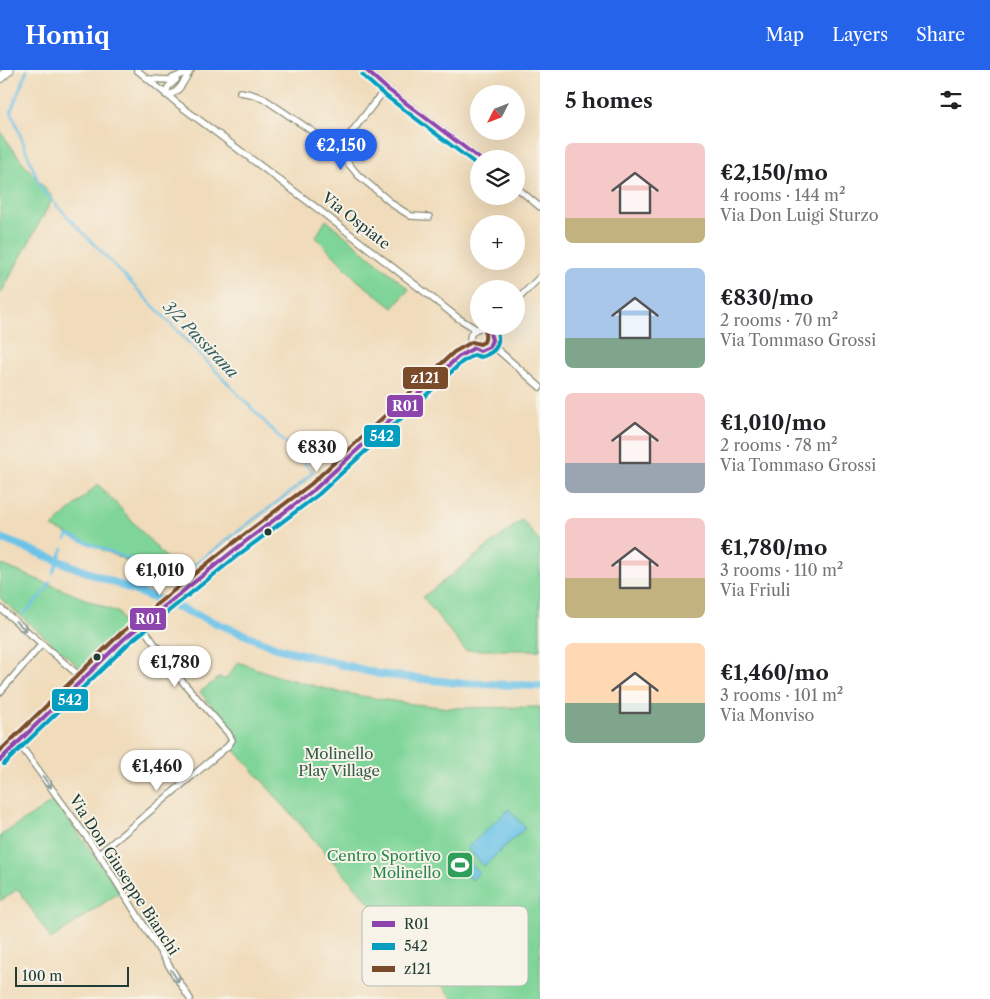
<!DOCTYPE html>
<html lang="en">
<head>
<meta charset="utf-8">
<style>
	body { margin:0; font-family:"Libre Caslon Text",serif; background:#f2f2f2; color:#202124; height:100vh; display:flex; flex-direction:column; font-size:19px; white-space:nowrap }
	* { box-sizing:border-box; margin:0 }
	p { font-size:16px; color:#757577 }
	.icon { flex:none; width:28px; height:28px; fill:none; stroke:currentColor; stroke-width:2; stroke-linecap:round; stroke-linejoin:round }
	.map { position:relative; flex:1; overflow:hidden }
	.drawer { display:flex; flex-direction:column; background:#fff; width:450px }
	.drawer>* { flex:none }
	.needle { width:32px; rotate:228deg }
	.buttons { position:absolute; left:470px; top:15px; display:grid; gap:10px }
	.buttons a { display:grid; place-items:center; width:55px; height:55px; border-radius:50%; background:#fff; box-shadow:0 5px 20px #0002; font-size:25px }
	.scale { position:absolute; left:15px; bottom:12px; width:114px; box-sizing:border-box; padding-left:5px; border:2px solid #1f3d34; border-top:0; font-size:14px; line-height:18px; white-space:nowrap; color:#1f3d34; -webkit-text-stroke:4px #f7f3e8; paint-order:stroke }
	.price { position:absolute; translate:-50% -42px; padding:0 11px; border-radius:18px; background:#fff; color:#222; font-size:16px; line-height:32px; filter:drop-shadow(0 1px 2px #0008) }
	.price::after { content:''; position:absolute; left:50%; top:30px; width:15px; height:11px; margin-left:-8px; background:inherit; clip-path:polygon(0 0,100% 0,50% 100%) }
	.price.active { background:#2563eb; color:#fff }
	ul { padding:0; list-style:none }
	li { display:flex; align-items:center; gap:15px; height:125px; padding:0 25px }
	li span { display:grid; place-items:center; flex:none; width:140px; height:100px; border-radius:8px; color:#555 }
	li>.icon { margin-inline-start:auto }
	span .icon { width:60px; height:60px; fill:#fffc; stroke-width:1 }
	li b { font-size:21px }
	h2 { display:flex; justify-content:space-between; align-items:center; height:60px; padding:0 25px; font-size:21px }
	header { display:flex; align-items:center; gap:30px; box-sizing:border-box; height:70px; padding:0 25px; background:#2563eb; color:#fff }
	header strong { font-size:24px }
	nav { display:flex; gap:28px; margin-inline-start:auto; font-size:18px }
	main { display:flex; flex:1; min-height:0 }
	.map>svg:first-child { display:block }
	.green { fill:#7fd599; stroke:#4f8966 }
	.water { fill:#6cc3e9; stroke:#46808e }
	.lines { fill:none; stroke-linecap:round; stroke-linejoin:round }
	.stream { stroke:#6cc3e9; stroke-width:2.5 }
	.canal { stroke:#6cc3e9; stroke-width:8 }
	.street-casing { stroke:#888c77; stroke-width:8 }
	.secondary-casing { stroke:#888c77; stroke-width:11 }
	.street { stroke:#fff; stroke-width:5.5 }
	.secondary { stroke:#fff; stroke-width:9 }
	.bus-1-casing { stroke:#f7f3e8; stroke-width:8 }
	.bus-2-casing { stroke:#f7f3e8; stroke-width:8 }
	.bus-3-casing { stroke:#f7f3e8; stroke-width:8 }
	.bus-1 { stroke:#8e44ad; stroke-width:4 }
	.bus-2 { stroke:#039ebf; stroke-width:4 }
	.bus-3 { stroke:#7a4b2a; stroke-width:4 }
	.oneway { stroke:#8f9e9a }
	.bus-dot { fill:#1f3d34; stroke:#f7f3e8; stroke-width:2 }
	.labels { text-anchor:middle; stroke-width:4; stroke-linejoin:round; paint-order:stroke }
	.street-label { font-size:15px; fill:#1f3d34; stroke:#f7f3e8 }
	.park-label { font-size:15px; fill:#325b48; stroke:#f7f3e8 }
	.leisure-label { font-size:15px; fill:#27864d; stroke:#f7f3e8; text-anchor:end }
	.water-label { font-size:16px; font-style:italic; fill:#325e61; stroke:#f7f3e8 }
	.key { fill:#f7f3e8; stroke:#b6bcb2; stroke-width:1 }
	.key-label { font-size:14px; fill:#1f3d34 }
	.line-badge { stroke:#f7f3e8; stroke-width:2 }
	.badge-label { font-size:14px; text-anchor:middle; font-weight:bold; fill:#fff }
</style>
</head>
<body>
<header>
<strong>Homiq</strong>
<nav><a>Map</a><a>Layers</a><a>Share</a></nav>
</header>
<main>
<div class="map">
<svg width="540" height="929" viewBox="0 0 540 929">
	<rect width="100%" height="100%" fill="#f7f3e8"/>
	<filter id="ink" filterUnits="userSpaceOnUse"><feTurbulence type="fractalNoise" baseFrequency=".02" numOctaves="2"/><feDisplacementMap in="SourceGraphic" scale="10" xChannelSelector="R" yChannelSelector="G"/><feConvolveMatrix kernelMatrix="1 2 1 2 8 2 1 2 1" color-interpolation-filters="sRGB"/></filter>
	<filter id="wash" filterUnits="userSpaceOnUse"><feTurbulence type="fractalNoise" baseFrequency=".0096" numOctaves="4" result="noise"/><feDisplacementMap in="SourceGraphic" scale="20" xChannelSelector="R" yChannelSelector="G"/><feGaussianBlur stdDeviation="1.12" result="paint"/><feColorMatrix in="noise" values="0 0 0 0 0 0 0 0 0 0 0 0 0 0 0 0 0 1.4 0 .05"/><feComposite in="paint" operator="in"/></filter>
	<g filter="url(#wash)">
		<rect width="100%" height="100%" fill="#f0dbba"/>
		<path class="green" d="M 0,61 L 21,90 L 53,128 L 0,225 Z
			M 326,150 L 409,219 L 393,238 L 357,210 L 316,167 Z
			M 98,414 L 180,503 L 174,509 L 147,503 L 125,490 L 52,457 Z
			M 522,450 L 540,472 L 540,580 L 465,580 L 423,527 Z
			M 0,494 L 119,543 L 126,560 L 83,600 L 0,528 Z
			M 238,592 L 277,606 L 342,623 L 405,633 L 449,638 L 540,637 L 540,929 L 454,929 L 234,679 L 238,673 L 237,667 L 200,622 L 220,607 L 225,610 Z
			M 55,730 L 120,822 L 51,869 L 18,819 L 0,831 L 0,766 Z"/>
		<path class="water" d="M 509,739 L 525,758 L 484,796 L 467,778 Z
			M 460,782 L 479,803 L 472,810 L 453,789 Z"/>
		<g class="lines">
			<path class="stream" d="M 27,0 L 11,41 L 41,119 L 313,402 L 297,417 L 186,501 L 183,502 L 176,497
				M 66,469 L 68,465 L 166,504 L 169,503
				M 53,503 L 63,478
				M 24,544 L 47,519 L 50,512"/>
			<path class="canal" d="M 0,468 L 187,541 L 277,578 L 379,604 L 459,613 L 540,616"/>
		</g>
	</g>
	<g filter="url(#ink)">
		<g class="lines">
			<g class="street-casing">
				<path id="street" d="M 137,0 L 178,34 L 314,136 L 458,248 L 476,259
					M 366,0 L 386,18 L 480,89
					M 149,9 L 169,10 L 191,0
					M 386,18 L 340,77 L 348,93 L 358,105 L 395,136 L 411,146 L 429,147
					M 240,22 L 251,24 L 263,28 L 328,72 L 340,77
					M 166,25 L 168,17 L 176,10
					M 167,25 C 179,24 183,12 189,3
					M 516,117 L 540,137
					M 516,231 L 540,207
					M470 269a11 11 0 1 1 22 0a11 11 0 1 1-22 0Z
					M 490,263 L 494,256
					M 491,274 L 540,317
					M 0,538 L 82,608
					M 0,622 L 42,574
					M 18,672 L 99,784 L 190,929
					M 0,690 L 125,568 L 233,481 L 315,419 L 458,287 L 470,272
					M 99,784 L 228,676 L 232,670 L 228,663 L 180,609 L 141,555"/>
			</g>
			<g class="secondary-casing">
				<path id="secondary" d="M 0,8 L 9,0"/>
			</g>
			<use href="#street" class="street"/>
			<use href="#secondary" class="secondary"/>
			<g class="bus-1-casing">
				<path id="bus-1" d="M 366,0 L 386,18 L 480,89
					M 0,690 L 125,568 L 233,481 L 315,419 L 458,287 L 474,278 L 480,281 L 489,277 L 492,270 L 490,263 L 494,256"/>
			</g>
			<g class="bus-2-casing">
				<path id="bus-2" d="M 362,5 L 382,23 L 476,94
					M 4,694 L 129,573 L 237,486 L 319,424 L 462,292 L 474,285 L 481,287 C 489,284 497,281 498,271 C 499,265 496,265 499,259"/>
			</g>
			<g class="bus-3-casing">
				<path id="bus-3" d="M 0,681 L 121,563 L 229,476 L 311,414 L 454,282 L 472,272 L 480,274 L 484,272 C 487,267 483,263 487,256"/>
			</g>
			<use href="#bus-1" class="bus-1"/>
			<use href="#bus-2" class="bus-2"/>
			<use href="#bus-3" class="bus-3"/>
		</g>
		<defs><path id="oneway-shaft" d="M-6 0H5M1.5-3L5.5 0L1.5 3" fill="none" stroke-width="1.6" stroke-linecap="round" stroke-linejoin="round" transform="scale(1.25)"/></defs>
		<g class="oneway">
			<use href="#oneway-shaft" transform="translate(21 556) rotate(41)"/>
			<use href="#oneway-shaft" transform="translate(47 712) rotate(54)"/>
			<use href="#oneway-shaft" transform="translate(175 906) rotate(57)"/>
		</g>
	</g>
	<defs>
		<g id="stadium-square" transform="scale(1.4375)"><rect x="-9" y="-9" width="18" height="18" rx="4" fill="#2e9e5b" stroke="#f7f3e8"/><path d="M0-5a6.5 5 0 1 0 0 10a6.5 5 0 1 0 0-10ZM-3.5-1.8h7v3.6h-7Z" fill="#fff"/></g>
	</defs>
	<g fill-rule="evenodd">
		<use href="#stadium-square" x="460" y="795"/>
	</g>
	<g class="bus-dot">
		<circle cx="268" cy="462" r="4.5"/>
		<circle cx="97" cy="587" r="4.5"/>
	</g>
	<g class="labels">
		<g class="street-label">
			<text transform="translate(356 151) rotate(38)" y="5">Via Ospiate</text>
			<text transform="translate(124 805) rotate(57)" y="5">Via Don Giuseppe Bianchi</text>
		</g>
		<g class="park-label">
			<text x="339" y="689">Molinello<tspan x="339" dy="17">Play Village</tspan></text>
		</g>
		<g class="leisure-label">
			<text x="441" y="791">Centro Sportivo<tspan x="441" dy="17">Molinello</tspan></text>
		</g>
		<g class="water-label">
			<text transform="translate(201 269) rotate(46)" y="6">3/2 Passirana</text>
		</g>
	</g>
	<rect x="362" y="836" width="166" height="80" rx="8" class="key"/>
	<rect x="372" y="851" width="23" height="6" fill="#8e44ad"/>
	<rect x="372" y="873" width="23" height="7" fill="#039ebf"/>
	<rect x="372" y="896" width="23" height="6" fill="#7a4b2a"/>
	<g class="key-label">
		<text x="404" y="859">R01</text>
		<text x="404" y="881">542</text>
		<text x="404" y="904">z121</text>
	</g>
	<g class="line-badge">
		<rect x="402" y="296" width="47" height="24" rx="5" fill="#7a4b2a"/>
		<rect x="386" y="324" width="38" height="24" rx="5" fill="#8e44ad"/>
		<rect x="363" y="354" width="38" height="24" rx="5" fill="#039ebf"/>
		<rect x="129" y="537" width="38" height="24" rx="5" fill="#8e44ad"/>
		<rect x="51" y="618" width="38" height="24" rx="5" fill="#039ebf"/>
	</g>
	<g class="badge-label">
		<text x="425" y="313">z121</text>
		<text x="405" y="341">R01</text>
		<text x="382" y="371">542</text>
		<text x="148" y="554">R01</text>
		<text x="70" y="635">542</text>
	</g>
</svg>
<div class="buttons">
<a><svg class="needle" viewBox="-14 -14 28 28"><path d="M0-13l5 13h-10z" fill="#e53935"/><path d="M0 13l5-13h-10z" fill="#757577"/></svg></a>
<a><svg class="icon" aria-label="layers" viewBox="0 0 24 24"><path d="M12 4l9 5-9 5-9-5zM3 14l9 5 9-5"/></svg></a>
<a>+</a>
<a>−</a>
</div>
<div class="scale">100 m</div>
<b class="price active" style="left:341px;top:101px">€2,150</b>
<b class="price" style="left:317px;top:403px">€830</b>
<b class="price" style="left:160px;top:526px">€1,010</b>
<b class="price" style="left:175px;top:618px">€1,780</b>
<b class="price" style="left:157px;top:722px">€1,460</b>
</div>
<section class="drawer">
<h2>5 homes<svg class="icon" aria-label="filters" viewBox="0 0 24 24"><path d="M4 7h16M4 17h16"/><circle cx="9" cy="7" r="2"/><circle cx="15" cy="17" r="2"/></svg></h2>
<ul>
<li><span style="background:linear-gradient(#f6c9c9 75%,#c2b280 0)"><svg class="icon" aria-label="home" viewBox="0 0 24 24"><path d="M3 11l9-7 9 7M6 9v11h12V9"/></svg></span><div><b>€2,150/mo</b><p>4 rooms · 144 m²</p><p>Via Don Luigi Sturzo</p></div></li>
<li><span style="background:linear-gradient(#a9c7e8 70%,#7fa58c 0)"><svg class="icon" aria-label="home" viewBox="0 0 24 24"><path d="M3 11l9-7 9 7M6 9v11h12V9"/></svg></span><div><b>€830/mo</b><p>2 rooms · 70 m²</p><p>Via Tommaso Grossi</p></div></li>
<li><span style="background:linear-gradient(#f6c9c9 70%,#9aa5b1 0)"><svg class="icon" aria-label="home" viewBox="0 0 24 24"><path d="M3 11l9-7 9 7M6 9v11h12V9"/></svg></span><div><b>€1,010/mo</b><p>2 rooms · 78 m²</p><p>Via Tommaso Grossi</p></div></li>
<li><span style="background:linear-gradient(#f6c9c9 60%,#c2b280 0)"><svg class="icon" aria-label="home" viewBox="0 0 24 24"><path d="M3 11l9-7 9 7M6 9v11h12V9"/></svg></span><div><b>€1,780/mo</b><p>3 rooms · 110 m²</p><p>Via Friuli</p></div></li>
<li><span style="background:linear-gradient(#ffd9b3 60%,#7fa58c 0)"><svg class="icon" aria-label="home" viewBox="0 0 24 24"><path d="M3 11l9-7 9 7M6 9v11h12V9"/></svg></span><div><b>€1,460/mo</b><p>3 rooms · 101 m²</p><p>Via Monviso</p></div></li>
</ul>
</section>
</main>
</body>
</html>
